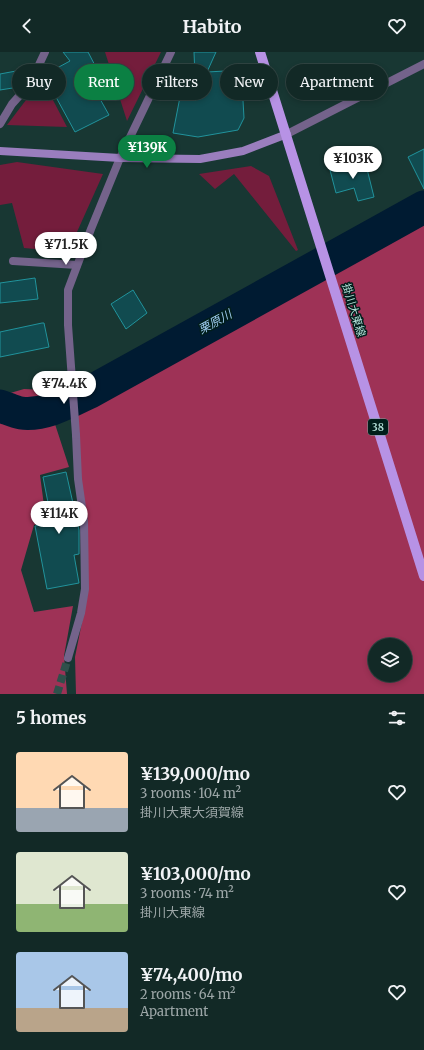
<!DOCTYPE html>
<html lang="en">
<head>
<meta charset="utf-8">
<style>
	body { margin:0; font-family:Merriweather,"Noto Sans JP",serif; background:#1f3532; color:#f1f3f6; height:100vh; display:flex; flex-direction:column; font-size:15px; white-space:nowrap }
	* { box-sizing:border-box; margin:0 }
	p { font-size:13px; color:#9ca6a7 }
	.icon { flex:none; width:22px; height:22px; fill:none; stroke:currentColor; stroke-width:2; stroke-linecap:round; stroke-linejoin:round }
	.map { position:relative; height:642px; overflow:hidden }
	.panel { display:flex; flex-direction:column; background:#122926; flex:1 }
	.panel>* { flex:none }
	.banner { position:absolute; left:12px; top:12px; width:400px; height:36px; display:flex; gap:8px }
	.buttons { position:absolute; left:368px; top:586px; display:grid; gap:8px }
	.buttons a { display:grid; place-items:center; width:44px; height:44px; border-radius:50%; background:#122926; box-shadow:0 2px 6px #0003,0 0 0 1px #314543; font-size:20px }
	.price { position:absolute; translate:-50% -34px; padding:0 9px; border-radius:14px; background:#fff; color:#222; font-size:13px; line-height:26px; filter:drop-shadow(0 1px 2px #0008) }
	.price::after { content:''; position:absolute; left:50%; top:24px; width:12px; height:9px; margin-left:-6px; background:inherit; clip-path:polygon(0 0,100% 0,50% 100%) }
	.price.on { background:#0b8043; color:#fff }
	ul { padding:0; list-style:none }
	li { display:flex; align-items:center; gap:12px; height:100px; padding:0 16px }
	li span { display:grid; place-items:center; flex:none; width:112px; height:80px; border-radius:4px; color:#555 }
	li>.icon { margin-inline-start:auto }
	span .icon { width:48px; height:48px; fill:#fffc; stroke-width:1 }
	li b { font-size:17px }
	h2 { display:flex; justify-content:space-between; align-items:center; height:48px; padding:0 16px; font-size:17px }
	.chip { padding:0 14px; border-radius:18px; background:#122926; box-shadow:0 2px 6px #0003,0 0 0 1px #314543; font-size:14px; line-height:36px }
	.chip.on { background:#0b8043; color:#fff }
	header { display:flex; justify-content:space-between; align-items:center; height:52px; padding:0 16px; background:#122926; font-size:18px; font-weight:700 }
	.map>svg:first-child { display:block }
	.green { fill:#741d3c }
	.forest { fill:#9e3256; fill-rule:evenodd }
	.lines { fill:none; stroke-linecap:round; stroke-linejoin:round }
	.river { stroke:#001b32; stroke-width:33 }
	.building { fill:#114b50; stroke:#21939c }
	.minor-tunnel { stroke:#2f504b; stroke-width:8; stroke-dasharray:8 4; stroke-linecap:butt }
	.minor { stroke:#74638b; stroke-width:8 }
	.tertiary { stroke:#74638b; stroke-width:8 }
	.secondary { stroke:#9a7ebe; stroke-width:8 }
	.primary { stroke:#b792e5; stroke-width:10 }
	.labels { text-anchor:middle; stroke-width:3; stroke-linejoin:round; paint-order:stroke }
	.shield { fill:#001e1b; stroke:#7aa39c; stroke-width:1 }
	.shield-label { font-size:10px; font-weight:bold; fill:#afdcd4 }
	.street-label { font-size:11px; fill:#afdcd4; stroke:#001e1b }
	.water-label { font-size:12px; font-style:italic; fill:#9cc9ed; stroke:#001e1b }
</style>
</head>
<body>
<header><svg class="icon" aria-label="back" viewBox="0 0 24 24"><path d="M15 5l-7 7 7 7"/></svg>Habito<svg class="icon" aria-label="heart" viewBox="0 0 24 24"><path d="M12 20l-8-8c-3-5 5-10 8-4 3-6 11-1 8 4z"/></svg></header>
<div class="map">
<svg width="424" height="642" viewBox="0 0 424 642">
	<rect width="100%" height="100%" fill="#183733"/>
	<path class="green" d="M 105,0 L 161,0 L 127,69 Z
		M 42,27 L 67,75 L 7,73 Z
		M 17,110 L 103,122 L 68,200 L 24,196 L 12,151 L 0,153 L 0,113 Z
		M 251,114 L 269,124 L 298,198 L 296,199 L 234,122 L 215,137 L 199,122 Z"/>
	<path class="forest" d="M 424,161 L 424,642 L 76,642 L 75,605 L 88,540 L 77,405 L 78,356 L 197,286 L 301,234 L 372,187 ZM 375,593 L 405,593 L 405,623 L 375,623 Z
		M 24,337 L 47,338 L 54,342 L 56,356 L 54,369 L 69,415 L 40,423 L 46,469 L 34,473 L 21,518 L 34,560 L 73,554 L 64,604 L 67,642 L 0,642 L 0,344 Z"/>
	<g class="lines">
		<path class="river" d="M 0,354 C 7,356 14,360 21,361 C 45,364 69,350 90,340 L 424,155"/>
	</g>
	<path class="building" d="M 63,0 L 88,0 L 100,23 L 90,29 L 109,63 L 75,80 L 44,23 L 70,9 Z
		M 194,0 L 216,0 L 207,20 L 225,19 L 226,33 L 242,31 L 244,66 L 238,78 L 198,85 L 173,81 L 180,45 L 196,48 Z
		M 16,19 L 19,35 L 0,38 L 0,22 Z
		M 424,97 L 424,137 L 408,105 Z
		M 365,109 L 374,145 L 358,149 L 354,136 L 336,141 L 330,118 Z
		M 35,226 L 38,247 L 0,251 L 0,231 Z
		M 133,238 L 147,261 L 126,277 L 111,252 Z
		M 42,271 L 44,271 L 49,295 L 0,305 L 0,280 Z
		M 66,420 L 79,478 L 79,502 L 74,503 L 79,531 L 47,537 L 35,474 L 52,471 L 43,425 Z"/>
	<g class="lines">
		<path class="minor-tunnel" d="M 57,642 L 68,606"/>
		<path class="minor" d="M 0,72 L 12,52 L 30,32 L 45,0
			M 120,106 L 171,0
			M 13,209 L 77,213
			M 68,606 L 81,561 L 85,537 L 84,469 L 78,427 L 76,383"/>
		<path class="tertiary" d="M 287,82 L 424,12
			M 76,383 L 68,273 L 68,238 L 91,177 L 120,106"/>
		<path class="secondary" d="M 0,99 L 120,106 L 200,107 L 243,99 L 287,82"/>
		<path class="primary" d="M 260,0 L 424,524"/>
	</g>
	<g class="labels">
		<rect class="shield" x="368" y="367" width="20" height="16" rx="3"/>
		<g class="shield-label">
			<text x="378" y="379">38</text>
		</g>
		<g class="street-label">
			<text transform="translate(354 258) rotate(73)" y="4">掛川大東線</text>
		</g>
		<g class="water-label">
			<text transform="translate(215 270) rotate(-29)" y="4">栗原川</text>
		</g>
	</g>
</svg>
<div class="buttons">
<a><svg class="icon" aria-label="layers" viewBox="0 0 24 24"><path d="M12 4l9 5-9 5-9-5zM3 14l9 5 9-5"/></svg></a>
</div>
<b class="price on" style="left:147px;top:117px">¥139K</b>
<b class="price" style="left:353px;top:128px">¥103K</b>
<b class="price" style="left:66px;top:214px">¥71.5K</b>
<b class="price" style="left:64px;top:353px">¥74.4K</b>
<b class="price" style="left:59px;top:483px">¥114K</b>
<div class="banner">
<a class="chip">Buy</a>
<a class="chip on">Rent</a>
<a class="chip">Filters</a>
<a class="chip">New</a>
<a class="chip">Apartment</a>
</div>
</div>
<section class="panel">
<h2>5 homes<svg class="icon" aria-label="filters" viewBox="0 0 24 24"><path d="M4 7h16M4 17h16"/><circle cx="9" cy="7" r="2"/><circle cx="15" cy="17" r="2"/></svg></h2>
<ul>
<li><span style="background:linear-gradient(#ffd9b3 70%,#9aa5b1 0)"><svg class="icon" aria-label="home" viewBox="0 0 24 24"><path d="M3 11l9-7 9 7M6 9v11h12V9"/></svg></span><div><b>¥139,000/mo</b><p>3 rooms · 104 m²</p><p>掛川大東大須賀線</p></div><svg class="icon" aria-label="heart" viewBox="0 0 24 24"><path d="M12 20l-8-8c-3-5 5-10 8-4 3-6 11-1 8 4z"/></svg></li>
<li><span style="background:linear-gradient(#dfe7d0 65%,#8fb573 0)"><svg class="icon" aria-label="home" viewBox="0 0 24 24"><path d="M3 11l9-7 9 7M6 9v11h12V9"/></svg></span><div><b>¥103,000/mo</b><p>3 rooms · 74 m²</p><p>掛川大東線</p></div><svg class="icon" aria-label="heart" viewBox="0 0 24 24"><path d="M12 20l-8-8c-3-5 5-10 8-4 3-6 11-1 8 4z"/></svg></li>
<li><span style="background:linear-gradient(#a9c7e8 70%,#b9a48a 0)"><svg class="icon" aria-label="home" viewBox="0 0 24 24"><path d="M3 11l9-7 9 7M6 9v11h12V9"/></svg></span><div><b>¥74,400/mo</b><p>2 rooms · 64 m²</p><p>Apartment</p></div><svg class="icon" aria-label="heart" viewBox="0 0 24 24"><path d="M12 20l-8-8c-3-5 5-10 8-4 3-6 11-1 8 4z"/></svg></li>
</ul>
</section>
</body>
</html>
